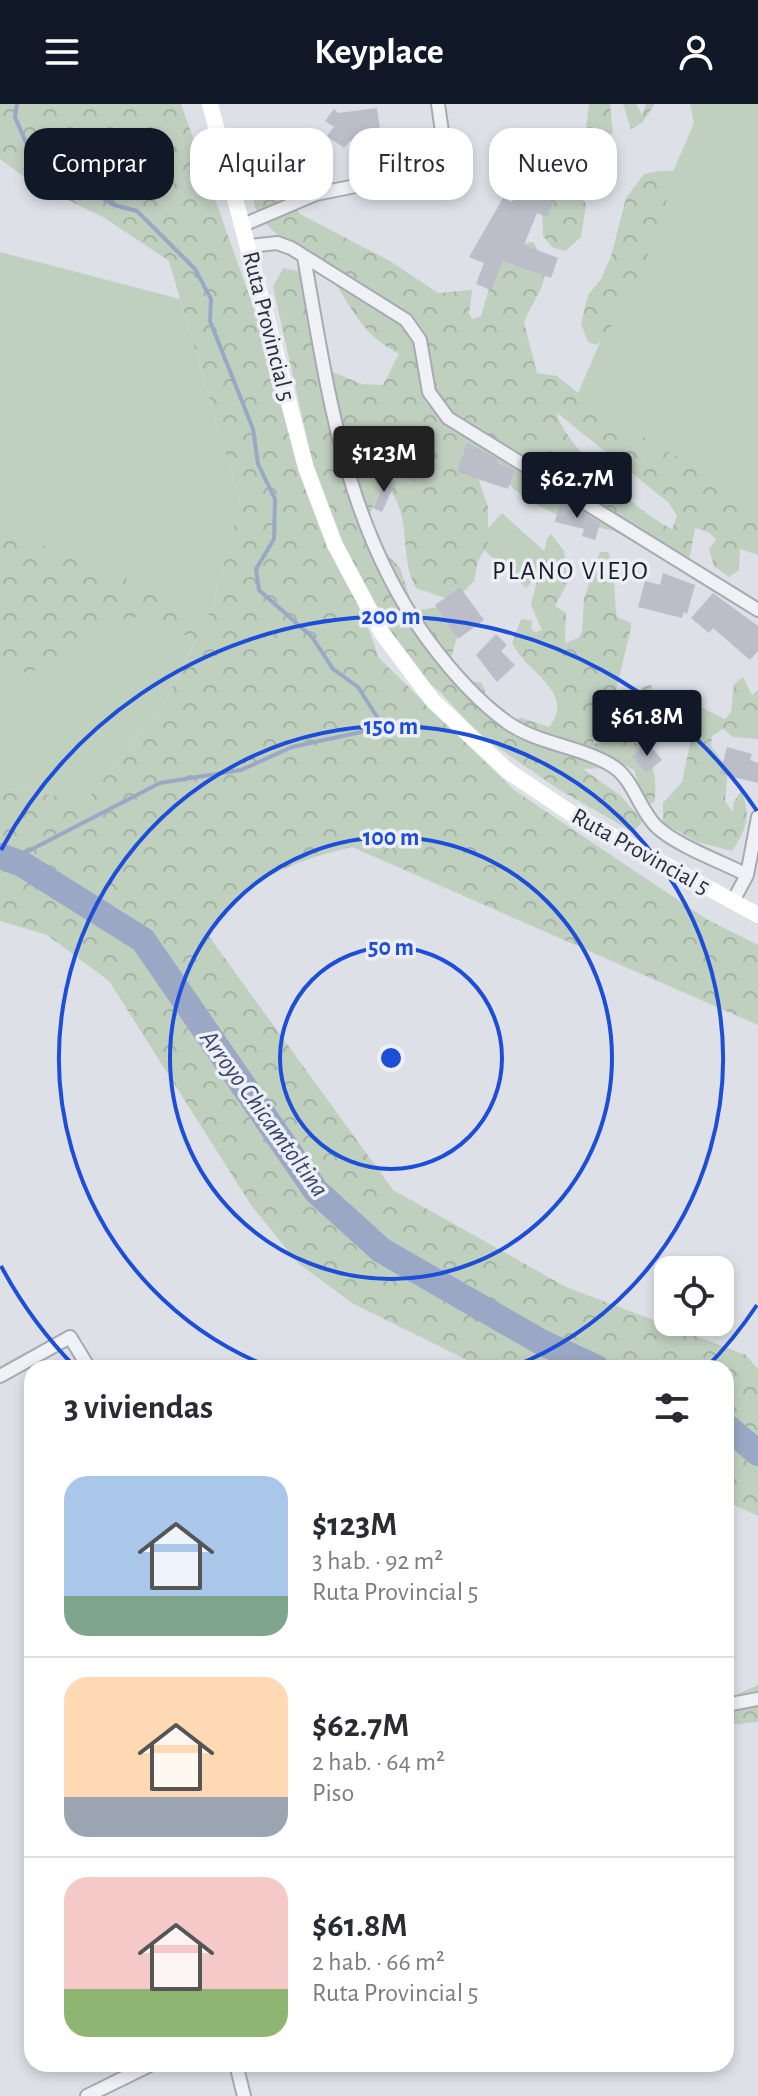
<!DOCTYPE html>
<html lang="es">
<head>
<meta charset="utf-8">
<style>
	body { margin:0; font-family:"Alegreya Sans",sans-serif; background:#f7f7f7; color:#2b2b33; height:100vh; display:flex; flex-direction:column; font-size:30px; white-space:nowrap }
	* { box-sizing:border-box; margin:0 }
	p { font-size:26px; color:#7c7c81 }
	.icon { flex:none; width:44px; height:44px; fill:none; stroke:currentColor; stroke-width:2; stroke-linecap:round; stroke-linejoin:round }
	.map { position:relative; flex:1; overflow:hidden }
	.details { position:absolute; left:24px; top:1256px; width:710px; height:712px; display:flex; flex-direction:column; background:#fff; border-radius:24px; box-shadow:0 4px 12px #0003 }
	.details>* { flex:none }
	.top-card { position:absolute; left:24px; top:24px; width:710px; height:72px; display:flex; gap:16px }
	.buttons { position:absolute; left:654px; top:1152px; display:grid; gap:16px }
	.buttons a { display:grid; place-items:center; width:80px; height:80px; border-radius:16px; background:#fff; box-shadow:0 4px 12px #0003; font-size:40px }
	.price { position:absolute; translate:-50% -68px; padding:0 18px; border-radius:8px; background:#111827; color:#fff; font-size:26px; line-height:52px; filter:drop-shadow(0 2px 4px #0008) }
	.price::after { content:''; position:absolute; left:50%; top:48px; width:24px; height:18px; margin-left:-12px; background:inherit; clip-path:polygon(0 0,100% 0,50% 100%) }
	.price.active { background:#222; color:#fff }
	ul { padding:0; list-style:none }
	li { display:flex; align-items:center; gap:24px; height:200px; padding:0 40px }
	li+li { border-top:2px solid #e1e1e2 }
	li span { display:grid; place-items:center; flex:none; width:224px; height:160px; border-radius:24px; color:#555 }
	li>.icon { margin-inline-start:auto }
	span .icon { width:96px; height:96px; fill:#fffc; stroke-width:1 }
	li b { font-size:34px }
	h2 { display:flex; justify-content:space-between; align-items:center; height:96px; padding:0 40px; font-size:34px }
	.chip { padding:0 28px; border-radius:24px; background:#fff; box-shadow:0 4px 12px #0003; font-size:28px; line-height:72px }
	.chip.active { background:#111827; color:#fff }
	header { display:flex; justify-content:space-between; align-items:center; height:104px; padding:0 40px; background:#111827; color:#fff; font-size:36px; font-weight:700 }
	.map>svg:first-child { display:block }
	.grass { fill:#c0d0bf }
	.forest { fill:url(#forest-crowns); fill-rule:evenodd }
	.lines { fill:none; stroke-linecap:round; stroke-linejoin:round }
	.stream { stroke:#9aa8c5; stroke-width:4 }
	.river { stroke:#9aa8c5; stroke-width:26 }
	.building { fill:#bbbec9 }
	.street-casing { stroke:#a7aab3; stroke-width:16 }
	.street { stroke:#f0f1f5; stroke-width:12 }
	.secondary { stroke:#fff; stroke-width:16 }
	.ring { fill:none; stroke:#1d4ed8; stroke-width:4 }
	.labels { text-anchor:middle; stroke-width:7; stroke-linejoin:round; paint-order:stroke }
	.street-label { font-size:24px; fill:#282c3c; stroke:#edeff4 }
	.neighbourhood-label { font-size:26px; letter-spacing:2px; fill:#1a1d2d; stroke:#edeff4 }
	.water-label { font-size:26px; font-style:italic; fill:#34456e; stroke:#edeff4 }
	.centre { fill:#1d4ed8; stroke:#edeff4; stroke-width:4 }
	.ring-label { font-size:24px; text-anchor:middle; font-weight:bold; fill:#1d4ed8; stroke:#edeff4; stroke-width:7; stroke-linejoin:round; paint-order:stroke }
</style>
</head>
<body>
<header><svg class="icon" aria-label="menu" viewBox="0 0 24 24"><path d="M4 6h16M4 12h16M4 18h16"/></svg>Keyplace<svg class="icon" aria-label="person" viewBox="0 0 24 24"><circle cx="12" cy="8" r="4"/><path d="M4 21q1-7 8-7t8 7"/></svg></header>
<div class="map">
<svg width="758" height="1992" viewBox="0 0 758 1992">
	<defs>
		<pattern id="forest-crowns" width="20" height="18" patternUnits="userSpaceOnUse" patternTransform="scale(2)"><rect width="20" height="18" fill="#c0d0bf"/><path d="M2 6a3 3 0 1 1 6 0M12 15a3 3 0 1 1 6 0" fill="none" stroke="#a5b3a5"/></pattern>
	</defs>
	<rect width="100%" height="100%" fill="#dde0e6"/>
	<path class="grass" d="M 690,0 L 758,0 L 758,410 L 576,294 L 694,19 Z
		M 0,148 L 180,195 L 240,399 L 213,501 L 164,600 L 86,698 L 0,683 Z
		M 502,409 L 553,455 L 526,484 L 475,438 Z"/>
	<path class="forest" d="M 0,0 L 181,0 L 318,384 L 273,183 L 283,164 L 302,168 L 320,263 L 362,280 L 383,281 L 399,250 C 364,231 357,213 337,182 C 320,154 271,138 255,103 C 251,94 257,88 261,80 L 280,78 L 300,110 L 390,157 L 438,189 L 472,186 L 469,210 L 473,215 L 481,212 L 501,143 L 533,138 C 556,175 540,182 524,218 L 537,269 L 557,272 L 603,309 L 758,401 L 758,451 L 740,445 L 739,466 L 729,473 L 714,462 L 709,445 L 716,435 L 708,428 L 695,424 L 690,452 L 679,464 L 614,427 L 567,416 L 526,395 L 500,373 L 475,365 L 488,403 L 488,439 L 478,457 L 474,477 L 454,497 L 416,484 C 398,450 413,419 390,386 L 379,388 L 363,426 L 400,464 L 414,507 L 445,502 L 458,529 L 448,566 L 455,573 L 482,579 L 485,588 L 481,603 L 497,617 L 522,614 L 549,623 C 577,588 526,569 512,539 L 521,515 L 532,517 L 531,524 L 535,528 L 542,526 L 531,501 L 547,435 L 551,430 L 564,447 L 569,476 L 555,502 L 566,509 L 565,539 L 578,534 L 582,528 L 584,494 L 600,448 L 608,448 C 617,470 613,490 617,513 L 631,519 L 631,524 L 613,599 L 602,603 L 593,640 L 622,636 L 640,640 C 654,660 658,675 654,699 L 645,701 L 634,666 L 615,656 L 604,664 L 583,665 L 621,692 L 643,717 L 633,728 L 558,685 L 480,631 L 440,588 L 419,572 L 383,519 L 326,408 L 379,554 L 514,686 L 708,816 L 758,841 L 758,921 L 352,743 C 290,758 245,775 208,831 L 393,1086 L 566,1183 L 746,1251 L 758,1265 L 758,1412 L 726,1397 L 726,1264 L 483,1264 L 352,1199 L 298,1159 L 251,1101 L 109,877 L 47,831 L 0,817 L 0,683 L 86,697 L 164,600 L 195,538 C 116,483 108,533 42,563 C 29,569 13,571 0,575 L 0,417 L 14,417 L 53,449 L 89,454 L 204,519 L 213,501 L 240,399 L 169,157 L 103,113 L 33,79 L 0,55 ZM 556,308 L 669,399 L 677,412 L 672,425 C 639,410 565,342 556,308 Z
		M 589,0 L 610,0 L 613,28 L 597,44 L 588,42 L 585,34 Z
		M 623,0 L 636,0 L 642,11 L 646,0 L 655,0 L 642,19 L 631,25 Z
		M 561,55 L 571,57 L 578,67 L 578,81 L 586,101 L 581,133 L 565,147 L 552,143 L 543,132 L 541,83 Z
		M 659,67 L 675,67 C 659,127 637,192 597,241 L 588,238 L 581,220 L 588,191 L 601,175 L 611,152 L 626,94 L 644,70 Z
		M 743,573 L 752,591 L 758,586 L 758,635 L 733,633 L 723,625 L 712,632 L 711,642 L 728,665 L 725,697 L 733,708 L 733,699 L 741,687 C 752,710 746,727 732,747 L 697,738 L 663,719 L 663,699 L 682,678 L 695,616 L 649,608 L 638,596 L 642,583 L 651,581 L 655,596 L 681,604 L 702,604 L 725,615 L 731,608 L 734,580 Z
		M 758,1581 L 758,1618 L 726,1621 L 726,1595 Z"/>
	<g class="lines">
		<path class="stream" d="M 11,756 L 160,679 L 241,666 L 292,643 L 361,628 L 379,616 L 358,583 L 333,565 L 312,533 L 259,486 L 256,465 L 274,435 L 275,395 L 258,360 L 253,325 L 210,217 L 211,195 L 195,165 L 137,107 L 114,101 L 43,58 L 27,41 L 15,13 L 17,0"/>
		<path class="river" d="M 0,752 L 22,760 L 143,836 L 316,1087 L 381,1146 L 541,1238 L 597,1264
			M 726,1322 L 758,1349"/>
	</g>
	<path class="building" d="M 377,4 L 381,33 L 350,37 L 344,44 L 327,32 L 334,23 L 325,17 L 334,5 L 338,9 Z
		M 430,24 L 431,37 L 410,39 L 409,26 Z
		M 519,83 L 554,97 L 547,113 L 537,109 L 524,141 L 558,154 L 551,174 L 503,157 L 491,186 L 476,180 L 484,159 L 469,153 L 503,94 L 512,98 Z
		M 410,336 L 434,346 L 416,378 L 395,370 Z
		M 467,339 L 498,355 L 496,359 L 515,366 L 508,385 L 457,368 Z
		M 386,373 L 396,377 L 382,408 L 373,404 Z
		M 561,395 L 600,419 L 595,436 L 582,432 L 584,425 L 555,418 Z
		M 663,469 L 695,481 L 687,510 L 684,508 L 682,514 L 638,503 L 645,477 L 660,481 Z
		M 460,483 L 484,516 L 458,535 L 435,501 Z
		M 713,489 L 758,522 L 758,547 L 750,556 L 713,524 L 709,529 L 691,514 Z
		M 496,530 L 507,541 L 501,547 L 515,561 L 497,578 L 476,551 Z
		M 648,639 L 662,656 L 646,669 L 632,652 Z
		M 727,643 L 752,650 L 750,656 L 758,659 L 758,679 L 720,670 Z"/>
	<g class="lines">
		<g class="street-casing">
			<path id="street" d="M 243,121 L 316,90 L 375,78 L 438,74 L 446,55 L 438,0
				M 249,142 L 277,139 L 291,144 L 406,216 L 420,236 L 429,288 L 448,314 L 758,506
				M 304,153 C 328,288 345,423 428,536 C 451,567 477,597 508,619 C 540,641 582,642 614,663 C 634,677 639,705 656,722 C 675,741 722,758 747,771
				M 733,797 L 747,771 L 758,713
				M 0,1272 L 70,1233 L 89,1264
				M 726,1601 L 758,1595
				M 236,1960 L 244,1992
				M 87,1992 L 152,1960"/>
		</g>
		<use href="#street" class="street"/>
		<path class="secondary" d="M 210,0 L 306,364 L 335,441 L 382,529 L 433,597 L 508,667 L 572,710 L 758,811"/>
	</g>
	<g class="ring">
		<circle cx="391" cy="954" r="111"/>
		<circle cx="391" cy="954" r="221"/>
		<path d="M272 1264A332 332 0 1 1 510 1264"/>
		<path d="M757 1201A442 442 0 0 1 706 1264M76 1264A442 442 0 0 1 1 1162M1 746A442 442 0 0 1 757 707"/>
	</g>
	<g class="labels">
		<g class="street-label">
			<text transform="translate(269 222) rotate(76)" y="8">Ruta Provincial 5</text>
			<text transform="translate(641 747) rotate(29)" y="8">Ruta Provincial 5</text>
		</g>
		<g class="neighbourhood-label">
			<text x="571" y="475">PLANO VIEJO</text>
		</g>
		<g class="water-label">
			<text transform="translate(265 1009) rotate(54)" y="9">Arroyo Chicamtoltina</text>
		</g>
	</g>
	<circle cx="391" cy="954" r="12" class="centre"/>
	<g class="ring-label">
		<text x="391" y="520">200 m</text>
		<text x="391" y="630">150 m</text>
		<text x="391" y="741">100 m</text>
		<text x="391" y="851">50 m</text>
	</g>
</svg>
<div class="buttons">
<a><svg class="icon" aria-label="locate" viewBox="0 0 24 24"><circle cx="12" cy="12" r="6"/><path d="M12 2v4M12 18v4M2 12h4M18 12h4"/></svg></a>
</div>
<b class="price active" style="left:384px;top:390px">$123M</b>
<b class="price" style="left:577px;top:416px">$62.7M</b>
<b class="price" style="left:647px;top:654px">$61.8M</b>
<div class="top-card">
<a class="chip active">Comprar</a>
<a class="chip">Alquilar</a>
<a class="chip">Filtros</a>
<a class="chip">Nuevo</a>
</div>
<section class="details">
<h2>3 viviendas<svg class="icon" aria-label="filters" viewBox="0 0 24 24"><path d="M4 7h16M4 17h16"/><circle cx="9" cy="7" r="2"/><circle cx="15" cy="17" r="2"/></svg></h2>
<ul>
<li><span style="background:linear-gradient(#a9c7e8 75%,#7fa58c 0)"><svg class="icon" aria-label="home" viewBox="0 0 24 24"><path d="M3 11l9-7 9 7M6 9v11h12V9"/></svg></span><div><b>$123M</b><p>3 hab. · 92 m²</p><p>Ruta Provincial 5</p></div></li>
<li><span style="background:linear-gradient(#ffd9b3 75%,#9aa5b1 0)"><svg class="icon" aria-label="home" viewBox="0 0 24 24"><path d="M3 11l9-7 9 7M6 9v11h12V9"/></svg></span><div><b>$62.7M</b><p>2 hab. · 64 m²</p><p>Piso</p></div></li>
<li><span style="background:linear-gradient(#f6c9c9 70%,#8fb573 0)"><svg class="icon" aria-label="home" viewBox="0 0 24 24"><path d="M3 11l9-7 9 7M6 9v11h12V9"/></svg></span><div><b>$61.8M</b><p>2 hab. · 66 m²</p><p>Ruta Provincial 5</p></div></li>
</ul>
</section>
</div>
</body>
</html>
